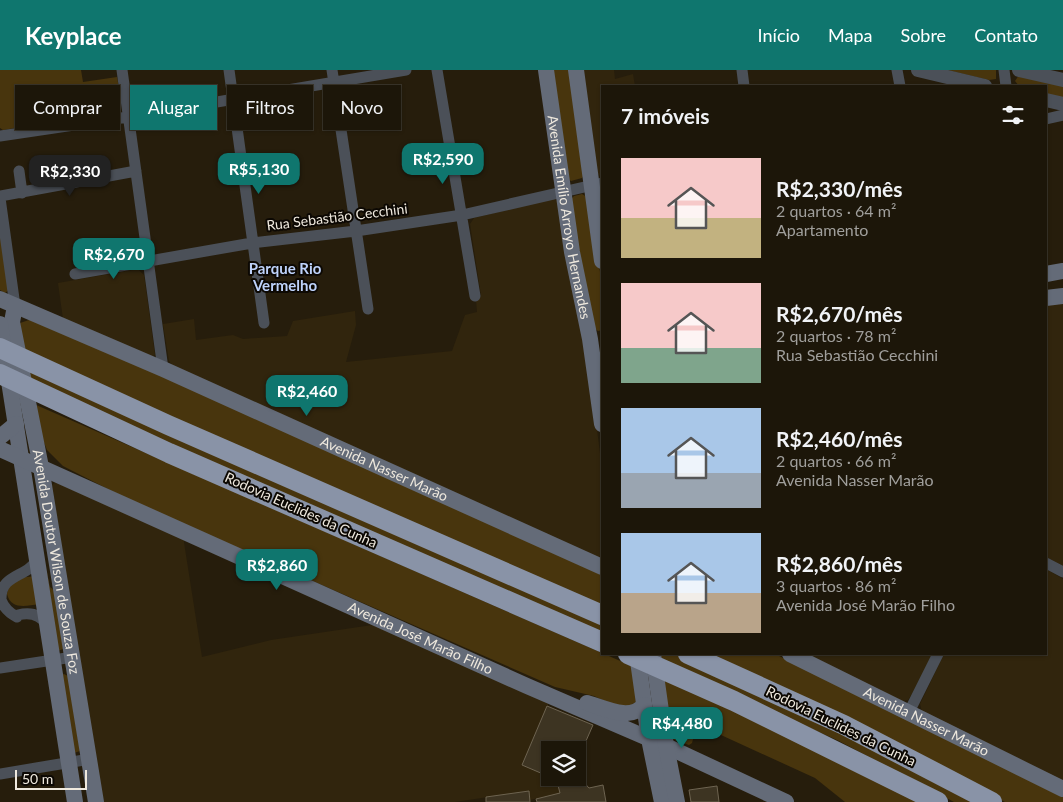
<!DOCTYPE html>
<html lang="pt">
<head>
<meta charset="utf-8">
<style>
	body { margin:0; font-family:Lato,sans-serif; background:#292317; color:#f1f3f6; height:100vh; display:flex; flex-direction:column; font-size:19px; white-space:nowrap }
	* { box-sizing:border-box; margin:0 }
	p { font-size:16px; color:#a09f9c }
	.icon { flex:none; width:28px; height:28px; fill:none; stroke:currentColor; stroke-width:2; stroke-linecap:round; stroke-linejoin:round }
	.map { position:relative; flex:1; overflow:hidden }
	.panel { position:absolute; left:601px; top:15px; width:446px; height:570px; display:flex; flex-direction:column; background:#1c1609; border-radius:0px; box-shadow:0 1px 4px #0004,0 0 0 1px #3a352a }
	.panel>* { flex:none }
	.hud { position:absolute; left:15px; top:15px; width:475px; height:45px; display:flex; gap:10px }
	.controls { position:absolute; left:541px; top:671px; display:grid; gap:10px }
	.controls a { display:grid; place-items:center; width:45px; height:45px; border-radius:0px; background:#1c1609; box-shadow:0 1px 4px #0004,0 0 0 1px #3a352a; font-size:25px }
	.scale { position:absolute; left:15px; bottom:12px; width:72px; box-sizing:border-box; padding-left:5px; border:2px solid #efe9de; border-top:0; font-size:14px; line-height:18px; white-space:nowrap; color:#efe9de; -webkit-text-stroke:4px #0c0803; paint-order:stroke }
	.price { position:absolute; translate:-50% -42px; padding:0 11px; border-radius:10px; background:#0f766e; color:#fff; font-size:16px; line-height:32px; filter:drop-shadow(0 1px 2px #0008) }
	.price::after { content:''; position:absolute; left:50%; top:30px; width:15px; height:11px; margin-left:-8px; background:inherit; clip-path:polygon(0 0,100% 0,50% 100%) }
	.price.active { background:#222; color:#fff }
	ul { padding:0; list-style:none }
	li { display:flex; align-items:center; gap:15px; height:125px; padding:0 20px }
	li span { display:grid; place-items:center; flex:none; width:140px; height:100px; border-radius:0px; color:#555 }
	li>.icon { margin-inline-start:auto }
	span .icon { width:60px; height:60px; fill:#fffc; stroke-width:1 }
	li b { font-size:21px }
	h2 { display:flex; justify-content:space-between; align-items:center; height:60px; padding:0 20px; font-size:21px }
	.pill { padding:0 18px; border-radius:0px; background:#1c1609; box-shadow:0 1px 4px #0004,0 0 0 1px #3a352a; font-size:18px; line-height:45px }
	.pill.active { background:#0f766e; color:#fff }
	header { display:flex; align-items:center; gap:30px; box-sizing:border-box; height:70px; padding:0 25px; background:#0f766e; color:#fff }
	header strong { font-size:24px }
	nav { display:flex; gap:28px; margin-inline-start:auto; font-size:18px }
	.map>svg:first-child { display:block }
	.built { fill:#31250d }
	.green { fill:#48350d }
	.building { fill:#3d3422; stroke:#6e6451 }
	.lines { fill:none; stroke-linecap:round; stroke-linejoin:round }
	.minor { stroke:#4b5058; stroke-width:11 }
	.tertiary { stroke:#4b5058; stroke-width:14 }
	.secondary { stroke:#646b78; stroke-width:16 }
	.motorway { stroke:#8993a7; stroke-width:20 }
	.labels { text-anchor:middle; stroke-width:4; stroke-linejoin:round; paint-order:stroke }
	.street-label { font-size:14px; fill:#efe9de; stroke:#0c0803 }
	.neighbourhood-label { font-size:15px; font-weight:bold; fill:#bed2fa; stroke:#0c0803 }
</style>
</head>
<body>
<header>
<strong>Keyplace</strong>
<nav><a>Início</a><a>Mapa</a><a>Sobre</a><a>Contato</a></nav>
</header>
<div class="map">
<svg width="1063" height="732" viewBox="0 0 1063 732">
	<rect width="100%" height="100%" fill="#261d0c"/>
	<path class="built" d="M 583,0 L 614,0 L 615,9 L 633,4 L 635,16 L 602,16 L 602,108 L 596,102 Z
		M 553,128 L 559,132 L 590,304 L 602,399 L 602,486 L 596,488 L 176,300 L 169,291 L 163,254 L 194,249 L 196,270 L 233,265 L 243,269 L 287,266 L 293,251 L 355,241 L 356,255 L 346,292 L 452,281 L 465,245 L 477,242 L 476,230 L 481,225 L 470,154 L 474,148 Z
		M 138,199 L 144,205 L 155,285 L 151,287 L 63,249 L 58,213 Z
		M 1063,231 L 1063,496 L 1046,487 L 1046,234 Z
		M 57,411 L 183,466 L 202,587 L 271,570 L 379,554 L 550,630 L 522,695 L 556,710 L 560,723 L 530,730 L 528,721 L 455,732 L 102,732 L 52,415 Z
		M 1046,499 L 1063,509 L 1063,714 L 922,642 L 920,634 L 944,584 L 1046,584 Z
		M 806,584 L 933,584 L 912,624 L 908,630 L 902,631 Z"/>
	<path class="green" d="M 0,0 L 81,0 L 83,12 L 117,7 C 119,19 124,35 113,42 L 3,60 L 0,58 Z
		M 551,0 L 570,0 L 585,103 L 582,108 L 571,111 L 566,107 Z
		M 947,0 L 996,0 L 996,9 L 989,10 Z
		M 1019,5 L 1063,14 L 1063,28 L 1046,24 L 1046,16 L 1019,16 L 1015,11 Z
		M 582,124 L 587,127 L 602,213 L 602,260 L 598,261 L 592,256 L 569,131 L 574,126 Z
		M 0,150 L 10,219 L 5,223 L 0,220 Z
		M 32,249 L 172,310 L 602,505 L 602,539 L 24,285 L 20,253 Z
		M 26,296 L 602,548 L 602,563 L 30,317 Z
		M 34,334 L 634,597 L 636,632 L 629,636 L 618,637 L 594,626 L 555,617 L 137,434 L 63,396 L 47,380 L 41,365 Z
		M 46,497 L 50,517 L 55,521 L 63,579 L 58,581 Z
		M 35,506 L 39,534 C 26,536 11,540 7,524 C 10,507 20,508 35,506 Z
		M 659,584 L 678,584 L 693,590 L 983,732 L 954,732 L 839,671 L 660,591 Z
		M 701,584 L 775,584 L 1063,726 L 1063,732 L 1005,732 L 897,673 Z
		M 64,604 L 68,606 L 80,681 L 74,683 L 61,605 Z
		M 662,607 L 925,732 L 845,732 L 815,708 L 697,654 L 692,673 L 689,675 L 672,669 Z"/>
	<path class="building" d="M 547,636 L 593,655 L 582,680 L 550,680 L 550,707 L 522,695 Z
		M 556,708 L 580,708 L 589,718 L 603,715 L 606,732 L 537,732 L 536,729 L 560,723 Z
		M 717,716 L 719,732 L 691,732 L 689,720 Z
		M 529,721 L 530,732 L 486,732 L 486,727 Z"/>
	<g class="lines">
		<path class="minor" d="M 122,0 L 163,299
			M 229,0 L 264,253
			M 332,0 L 368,239
			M 437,0 L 475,226
			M 742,0 L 744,16
			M 897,0 L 900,16
			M 1004,0 L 1006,16
			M 1046,49 L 1063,45
			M 0,66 L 128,47 L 406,0
			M 19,101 L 22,123
			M 0,126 L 136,101
			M 0,128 L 15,236
			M 75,204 L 252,173 L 356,161 L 462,145 L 602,113
			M 37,489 C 28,508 0,503 1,530 C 4,538 9,543 17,547 L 18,545 C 30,542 40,544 47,555
			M 1046,493 L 1063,502
			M 0,598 L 73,587
			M 909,642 L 938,584
			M 0,704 L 90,689"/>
		<path class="tertiary" d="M 918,0 L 985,16
			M 1019,0 L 1063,10
			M 1046,30 L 1063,34"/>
		<g class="secondary">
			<path id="s1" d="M 546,0 L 572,182 L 590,269 L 602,354"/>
			<path d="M 576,0 L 602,191"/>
			<path d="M 1046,204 L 1063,201"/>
			<path d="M 1046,228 L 1063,226"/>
			<path id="s2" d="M 0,229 L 163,299 L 602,497"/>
			<path id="s3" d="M 15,236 L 12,252 L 41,397 L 96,732"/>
			<path d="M 0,254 L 75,732"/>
			<path d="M 0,367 L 16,354"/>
			<path id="s4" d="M 0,379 L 527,616 L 666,676 L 786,732"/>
			<path d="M 637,584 L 649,669 L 662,732"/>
			<path d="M 653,584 L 666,676 L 677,732"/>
			<path id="s5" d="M 790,584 L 1063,719"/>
			<path d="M 587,633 C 605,638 630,652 644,635"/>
		</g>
		<path class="motorway" d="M 0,278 L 168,355 L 602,545
			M 0,304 L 169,383 L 602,572
			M 628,584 L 734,631 L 938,732
			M 688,584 L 844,655 L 992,732"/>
	</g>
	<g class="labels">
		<g class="street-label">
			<text transform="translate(337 147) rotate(-7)" y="5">Rua Sebastião Cecchini</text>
			<text dy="5" stroke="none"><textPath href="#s1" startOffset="149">Avenida Emílio Arroyo Hernandes</textPath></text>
			<text dy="5" stroke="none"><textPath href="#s2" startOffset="420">Avenida Nasser Marão</textPath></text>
			<text transform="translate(301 440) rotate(24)" y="5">Rodovia Euclides da Cunha</text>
			<text dy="5" stroke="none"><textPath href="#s3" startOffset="260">Avenida Doutor Wilson de Souza Foz</textPath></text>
			<text dy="5" stroke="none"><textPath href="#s4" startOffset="461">Avenida José Marão Filho</textPath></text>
			<text dy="5" stroke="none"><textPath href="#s5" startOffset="152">Avenida Nasser Marão</textPath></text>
			<text transform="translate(841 656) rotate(26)" y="5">Rodovia Euclides da Cunha</text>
		</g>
		<g class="neighbourhood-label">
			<text x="285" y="204">Parque Rio<tspan x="285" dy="17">Vermelho</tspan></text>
		</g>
	</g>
</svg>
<div class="controls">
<a><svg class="icon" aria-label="layers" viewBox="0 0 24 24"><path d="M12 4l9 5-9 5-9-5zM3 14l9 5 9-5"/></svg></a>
</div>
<div class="scale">50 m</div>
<b class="price" style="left:443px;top:115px">R$2,590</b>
<b class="price" style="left:259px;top:125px">R$5,130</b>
<b class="price active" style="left:70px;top:127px">R$2,330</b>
<b class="price" style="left:114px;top:210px">R$2,670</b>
<b class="price" style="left:307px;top:347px">R$2,460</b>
<b class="price" style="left:277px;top:521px">R$2,860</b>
<b class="price" style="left:682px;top:679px">R$4,480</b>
<div class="hud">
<a class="pill">Comprar</a>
<a class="pill active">Alugar</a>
<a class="pill">Filtros</a>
<a class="pill">Novo</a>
</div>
<section class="panel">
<h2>7 imóveis<svg class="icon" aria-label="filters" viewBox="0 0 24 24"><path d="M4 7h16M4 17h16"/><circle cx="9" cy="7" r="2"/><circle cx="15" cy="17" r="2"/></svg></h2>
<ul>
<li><span style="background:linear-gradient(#f6c9c9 60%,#c2b280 0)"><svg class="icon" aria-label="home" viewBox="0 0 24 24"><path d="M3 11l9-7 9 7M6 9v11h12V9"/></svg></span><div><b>R$2,330/mês</b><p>2 quartos · 64 m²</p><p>Apartamento</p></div></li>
<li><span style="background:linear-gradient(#f6c9c9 65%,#7fa58c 0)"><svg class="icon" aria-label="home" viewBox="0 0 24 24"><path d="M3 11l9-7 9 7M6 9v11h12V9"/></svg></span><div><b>R$2,670/mês</b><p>2 quartos · 78 m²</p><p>Rua Sebastião Cecchini</p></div></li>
<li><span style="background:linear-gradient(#a9c7e8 65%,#9aa5b1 0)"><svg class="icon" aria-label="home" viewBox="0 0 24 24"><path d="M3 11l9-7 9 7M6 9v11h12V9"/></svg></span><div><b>R$2,460/mês</b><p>2 quartos · 66 m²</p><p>Avenida Nasser Marão</p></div></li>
<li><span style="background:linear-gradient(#a9c7e8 60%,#b9a48a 0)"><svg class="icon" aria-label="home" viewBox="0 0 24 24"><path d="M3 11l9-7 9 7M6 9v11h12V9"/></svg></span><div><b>R$2,860/mês</b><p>3 quartos · 86 m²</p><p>Avenida José Marão Filho</p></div></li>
</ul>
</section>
</div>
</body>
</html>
